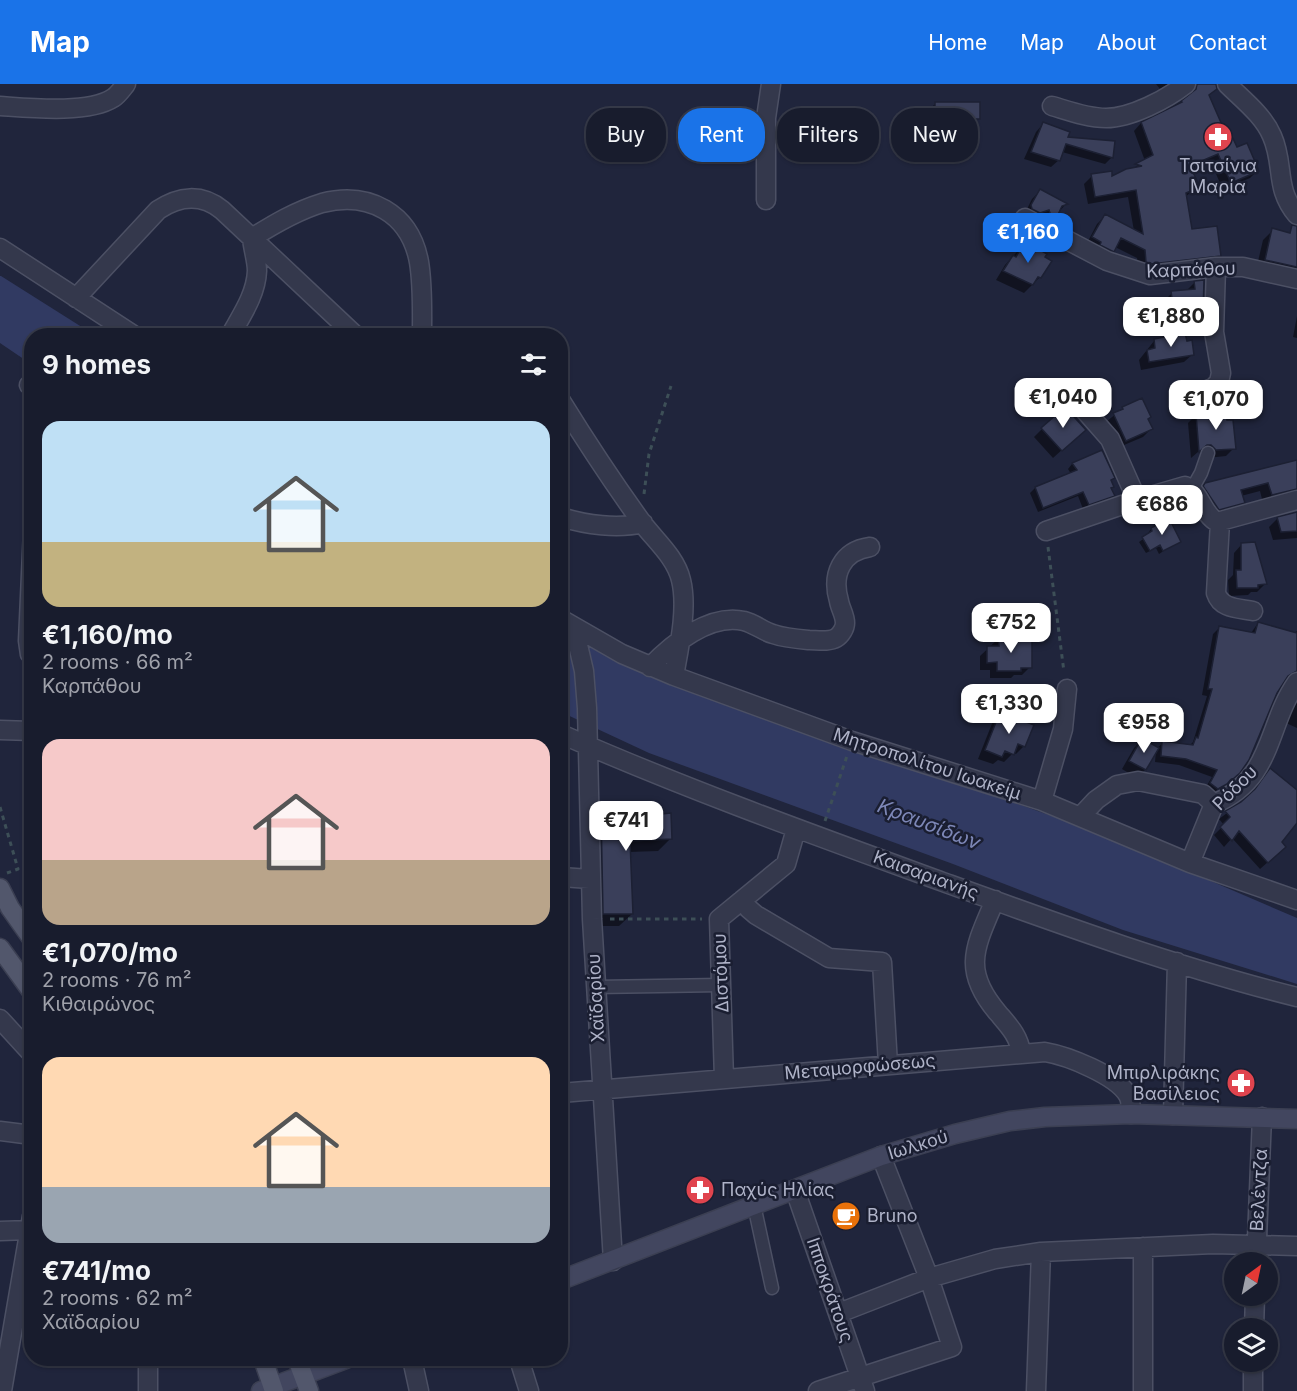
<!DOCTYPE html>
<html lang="en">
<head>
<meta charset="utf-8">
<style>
	body { margin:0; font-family:Inter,sans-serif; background:#212535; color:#f1f3f6; height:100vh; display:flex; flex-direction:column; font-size:22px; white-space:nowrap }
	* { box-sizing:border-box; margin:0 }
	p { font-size:20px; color:#9fa1aa }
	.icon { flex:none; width:33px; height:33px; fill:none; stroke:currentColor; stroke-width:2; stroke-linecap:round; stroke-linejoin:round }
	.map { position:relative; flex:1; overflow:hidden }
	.side { position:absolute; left:24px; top:244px; width:544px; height:1038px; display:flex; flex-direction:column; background:#181c2d; border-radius:24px; box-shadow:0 2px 4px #0004,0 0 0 2px #363a49 }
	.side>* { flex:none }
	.guide { position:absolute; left:586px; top:24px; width:570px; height:54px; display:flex; gap:12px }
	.needle { width:39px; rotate:33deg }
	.controls { position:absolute; left:1224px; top:1168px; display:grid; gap:12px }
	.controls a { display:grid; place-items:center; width:54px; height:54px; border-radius:50%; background:#181c2d; box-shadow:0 2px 4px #0004,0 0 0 2px #363a49; font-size:30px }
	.price { position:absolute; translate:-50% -51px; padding:0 14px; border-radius:12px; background:#fff; color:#222; font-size:20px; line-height:39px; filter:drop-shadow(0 2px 3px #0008) }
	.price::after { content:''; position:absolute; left:50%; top:36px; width:18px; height:14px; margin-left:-9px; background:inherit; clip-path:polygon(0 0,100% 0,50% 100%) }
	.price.on { background:#1a73e8; color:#fff }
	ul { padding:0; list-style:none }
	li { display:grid; align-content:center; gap:12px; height:318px; padding:0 18px }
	li span { display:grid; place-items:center; height:186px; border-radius:18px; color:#555 }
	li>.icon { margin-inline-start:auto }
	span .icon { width:108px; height:108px; fill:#fffc; stroke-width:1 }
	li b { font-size:26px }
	h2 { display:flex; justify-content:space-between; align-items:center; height:72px; padding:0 18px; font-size:26px }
	.chip { padding:0 21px; border-radius:24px; background:#181c2d; box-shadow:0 2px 4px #0004,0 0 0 2px #363a49; font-size:21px; line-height:54px }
	.chip.on { background:#1a73e8; color:#fff }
	header { display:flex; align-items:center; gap:36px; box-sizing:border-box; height:84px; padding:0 30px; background:#1a73e8; color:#fff }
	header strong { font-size:28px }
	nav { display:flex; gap:33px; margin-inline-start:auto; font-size:21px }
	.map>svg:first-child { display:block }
	.water { fill:#313a62 }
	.shadow { fill:#0007 }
	.building { fill:#3a3f5a; stroke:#1c2033; stroke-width:1.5 }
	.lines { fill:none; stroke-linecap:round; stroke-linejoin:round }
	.lane-casing { stroke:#4c5064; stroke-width:15 }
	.street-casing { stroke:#4c5064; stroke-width:21 }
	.secondary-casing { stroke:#3b3f52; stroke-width:21 }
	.primary-casing { stroke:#3b3f52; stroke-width:21 }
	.path { stroke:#3d4f57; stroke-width:3; stroke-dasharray:4.5 4.5; stroke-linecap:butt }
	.lane { stroke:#34384c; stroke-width:12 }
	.street { stroke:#34384c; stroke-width:18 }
	.secondary { stroke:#42465f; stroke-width:18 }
	.primary { stroke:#52576c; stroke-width:18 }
	.labels { text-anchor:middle; stroke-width:5; stroke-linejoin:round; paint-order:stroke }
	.poi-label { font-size:18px; fill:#afb3c8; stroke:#1a1e31; text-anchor:start }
	.street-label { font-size:18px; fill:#afb3c8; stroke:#1a1e31 }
	.water-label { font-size:20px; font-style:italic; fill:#7d87b7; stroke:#1a1e31 }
</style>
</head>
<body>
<header>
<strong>Map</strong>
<nav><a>Home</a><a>Map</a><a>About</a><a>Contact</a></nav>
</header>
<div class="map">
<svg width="1297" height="1307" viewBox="0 0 1297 1307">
	<rect width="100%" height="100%" fill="#20253c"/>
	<path class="water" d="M 0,192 L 1,192 L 96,252 L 32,252 L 31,280 L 0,259 Z
		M 561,543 L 993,711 L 1099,749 L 1297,834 L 1297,900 L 1123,846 L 953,780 L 649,669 L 561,628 Z"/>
	<path class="shadow" d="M 1156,0 L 1168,0 L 1160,5 Z
		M 1201,0 L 1210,0 L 1207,12 L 1222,43 L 1236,65 L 1257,87 L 1250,94 L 1223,106 L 1210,76 L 1190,86 L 1198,103 L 1185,113 L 1191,147 L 1220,171 L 1212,179 L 1139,186 L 1137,174 L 1115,163 L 1105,174 L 1086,161 L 1097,140 L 1105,132 L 1134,147 L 1128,113 L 1088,120 L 1084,100 L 1092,92 L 1110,95 L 1132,85 L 1145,77 L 1134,47 L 1141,39 L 1179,22 Z
		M 936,19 L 978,34 L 970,43 L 953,42 L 953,50 L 945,59 L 928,58 L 928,27 Z
		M 1043,40 L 1066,54 L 1112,73 L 1105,80 L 1062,68 L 1059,76 L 1051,83 L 1024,75 L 1036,48 Z
		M 1040,107 L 1065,121 L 1045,144 L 1024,131 L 1032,115 Z
		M 1273,146 L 1297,152 L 1297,197 L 1256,186 L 1263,156 Z
		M 1025,159 L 1040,193 L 1024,209 L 996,196 L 1005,181 Z
		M 1195,198 L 1202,229 L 1191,237 L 1189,227 L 1165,229 L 1164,217 L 1172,209 L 1186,207 Z
		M 1297,232 L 1297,254 L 1293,253 Z
		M 1154,257 L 1193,270 L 1184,278 L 1141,286 L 1139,276 Z
		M 1123,324 L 1147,335 L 1151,345 L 1143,353 L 1117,364 L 1106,338 Z
		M 1196,331 L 1234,364 L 1226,372 L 1207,374 L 1203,369 L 1198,368 L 1191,374 L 1188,339 Z
		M 1042,345 L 1075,354 L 1053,374 L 1034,353 Z
		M 1102,367 L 1113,394 L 1110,397 L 1110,405 L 1113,411 L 1108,417 L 1083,425 L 1078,412 L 1038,428 L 1030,409 L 1035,404 L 1071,390 L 1068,385 L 1072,380 Z
		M 1297,377 L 1297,417 L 1263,419 L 1260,407 L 1241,412 L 1243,418 L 1234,427 L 1211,433 L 1197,409 L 1206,400 Z
		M 1297,428 L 1297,454 L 1273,456 L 1269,443 L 1278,434 Z
		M 1168,436 L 1179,457 L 1159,470 L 1156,464 L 1146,469 L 1139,458 L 1149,451 L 1148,449 L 1151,445 Z
		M 1242,460 L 1265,500 L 1257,508 L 1251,508 L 1248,511 L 1229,512 L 1228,496 L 1233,491 L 1234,469 Z
		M 1258,539 L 1294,549 L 1297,547 L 1297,596 L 1289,593 L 1284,596 L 1231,696 L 1210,711 L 1204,706 L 1212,693 L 1179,681 L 1155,678 L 1156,666 L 1145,686 L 1137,694 L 1122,685 L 1134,664 L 1142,656 L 1157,664 L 1163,659 L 1190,661 L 1193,658 L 1207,612 L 1202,611 L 1213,550 L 1219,544 L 1251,549 Z
		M 999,554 L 1030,583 L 1022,591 L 1014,591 L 1011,594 L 990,594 L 990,586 L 980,586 L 980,572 Z
		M 1297,617 L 1297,644 L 1286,639 Z
		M 1001,629 L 1024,662 L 1016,670 L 1013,669 L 1004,678 L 998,676 L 993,680 L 978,675 L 993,637 Z
		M 1270,686 L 1297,711 L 1297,737 L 1280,758 L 1277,770 L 1260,785 L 1232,754 L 1224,763 L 1214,751 L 1224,741 L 1219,735 L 1250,712 Z
		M 601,728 L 670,755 L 658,767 L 629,768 L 632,830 L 619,842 L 591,842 L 589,740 Z"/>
	<path class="building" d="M 1197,0 L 1216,0 L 1217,5 L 1209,11 L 1222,41 L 1224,40 L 1228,49 L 1230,48 L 1237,63 L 1247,59 L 1259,87 L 1231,99 L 1218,70 L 1190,82 L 1200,103 L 1186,109 L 1192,145 L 1217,142 L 1221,172 L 1151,180 L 1146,178 L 1145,166 L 1121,154 L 1114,168 L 1100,161 L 1101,158 L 1092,153 L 1105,130 L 1143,150 L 1136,106 L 1095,113 L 1091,90 L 1112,87 L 1112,92 L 1126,85 L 1142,82 L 1135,80 L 1153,71 L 1141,38 L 1182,18 L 1181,17 L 1196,5 Z
		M 935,18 L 980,18 L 980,35 L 955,35 L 955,51 L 935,50 Z
		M 1043,38 L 1070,48 L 1068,53 L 1115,57 L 1113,74 L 1066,60 L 1060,77 L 1031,68 Z
		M 1040,105 L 1068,120 L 1062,122 L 1055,137 L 1052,135 L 1049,126 L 1040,129 L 1032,125 L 1031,121 Z
		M 1292,141 L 1297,142 L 1297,183 L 1265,176 L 1272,144 L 1290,149 Z
		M 1025,157 L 1047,170 L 1045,173 L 1052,177 L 1041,194 L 1038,193 L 1033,201 L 1003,187 L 1013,171 L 1016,173 Z
		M 1204,196 L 1203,229 L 1199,230 L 1197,219 L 1173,222 L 1171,207 L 1195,205 L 1194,197 Z
		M 1185,249 L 1187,257 L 1192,256 L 1194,271 L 1149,278 L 1147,266 L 1155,264 L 1154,255 Z
		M 1142,314 L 1151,333 L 1148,335 L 1153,345 L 1126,357 L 1113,329 L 1123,325 L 1122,323 Z
		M 1065,323 L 1086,346 L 1062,367 L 1041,344 Z
		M 1226,327 L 1227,336 L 1233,336 L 1236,365 L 1216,366 L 1211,361 L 1207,361 L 1199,368 L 1196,330 Z
		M 1102,366 L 1115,394 L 1111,396 L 1114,403 L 1111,404 L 1115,412 L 1089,421 L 1083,408 L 1043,424 L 1035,403 L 1077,386 L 1072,379 Z
		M 1297,376 L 1297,405 L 1272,411 L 1268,399 L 1241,406 L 1245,419 L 1219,426 L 1203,402 L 1205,399 Z
		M 1297,428 L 1297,447 L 1281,448 L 1277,433 Z
		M 1169,434 L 1181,458 L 1163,467 L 1160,461 L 1150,467 L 1142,453 L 1152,447 L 1151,444 Z
		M 1255,458 L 1267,500 L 1258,501 L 1258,504 L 1237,504 L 1236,486 L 1241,486 L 1241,459 Z
		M 1258,538 L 1297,549 L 1297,587 L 1288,592 L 1277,609 L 1249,676 L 1240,689 L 1227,700 L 1218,705 L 1210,699 L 1217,686 L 1186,675 L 1161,672 L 1162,657 L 1193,661 L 1196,653 L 1198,654 L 1212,605 L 1208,605 L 1219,542 L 1255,549 Z
		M 1017,552 L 1017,557 L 1032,557 L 1032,584 L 1021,584 L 1021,587 L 997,587 L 997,578 L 987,579 L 987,562 L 999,562 L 998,553 Z
		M 1000,628 L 1034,641 L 1025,663 L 1018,660 L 1014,671 L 1005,667 L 1002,673 L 985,666 Z
		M 1142,654 L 1159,664 L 1146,686 L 1129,677 Z
		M 1270,684 L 1297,706 L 1297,739 L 1282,758 L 1286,763 L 1268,779 L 1239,747 L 1232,757 L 1220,743 L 1230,733 L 1225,727 L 1241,718 L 1255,705 Z
		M 661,725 L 662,730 L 671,729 L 672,755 L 630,757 L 633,830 L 603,830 L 601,726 Z"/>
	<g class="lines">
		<g class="lane-casing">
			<path id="lane" d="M 1192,405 L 1201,389 L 1208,369
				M 31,423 L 25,557 L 27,571 L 32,577
				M 596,903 L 721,901
				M 754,1121 L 772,1204"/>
		</g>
		<g class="street-casing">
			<path id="street" d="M 1227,0 C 1243,16 1263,31 1272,52 C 1285,81 1274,104 1297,131
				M 0,22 C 30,24 88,30 113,14 C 118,11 122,5 126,0
				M 1052,22 C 1069,27 1088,34 1106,34 C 1131,34 1167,15 1186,0
				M 766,116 L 766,34 L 771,0
				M 1025,134 L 1107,177 L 1150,191 L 1216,183 L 1243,183 L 1297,195
				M 0,164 L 135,252
				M 76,214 L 158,126 C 179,112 201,109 222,126 L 356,252
				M 230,252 C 241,232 256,211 257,187 C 257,177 253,165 252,154 C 274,140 296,127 322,119 C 369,107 410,129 419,178 C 423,202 422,228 422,252
				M 29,301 L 32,303
				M 1067,306 L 1110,355 L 1137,416
				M 1189,314 L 1214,303 L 1219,298 L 1221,289 L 1214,248 L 1216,183
				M 561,317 C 587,359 614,400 643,440 C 656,457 676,474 681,496 C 688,524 679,564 674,592
				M 561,433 C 586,441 618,445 643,439
				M 1220,438 L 1216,509 C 1221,525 1238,524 1253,527
				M 1046,447 L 1137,416 L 1185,402 C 1201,408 1202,430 1217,438 L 1297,416
				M 561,535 L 622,570 L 674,592 L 852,657 L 1042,717 L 1190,779 L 1297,816
				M 570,541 L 575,548 L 584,587 L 587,624 L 592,835 L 613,1177
				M 650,583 C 672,560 710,529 744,537 C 755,540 763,547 773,550 C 784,554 797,555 809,556 C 817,556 829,558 836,554 C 841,551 845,544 845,539 C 845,531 840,524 839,517 C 831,490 842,467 870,463
				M 0,646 L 32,647
				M 561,650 C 686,705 814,751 943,798 C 1059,840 1177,883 1297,913
				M 1042,717 L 1063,645 L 1067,605
				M 1081,732 L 1096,716 L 1117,701 L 1138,697 L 1203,710 L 1214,720
				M 1190,779 L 1214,720 C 1274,695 1266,642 1297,598
				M 561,793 L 590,795
				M 742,816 L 749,825 L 756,831 L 829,874 L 882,878 L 888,981
				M 995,816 C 975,863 961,886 998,929 C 1009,942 1019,952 1021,969
				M 0,935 L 32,970
				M 724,995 L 719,835 L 786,780 L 796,745
				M 561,1009 L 1045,968 C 1068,972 1116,991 1128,1011 C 1131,1016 1131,1024 1131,1030
				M 1173,1031 L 1177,878
				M 0,1047 L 32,1051
				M 795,1106 L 865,1307
				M 0,1147 L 30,1146
				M 1143,1163 L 1143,1307
				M 1256,1179 L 1262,1033
				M 839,1229 L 929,1194 L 995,1175 L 1041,1168 L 1213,1160 L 1297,1162
				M 1254,1245 L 1255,1212
				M 412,1275 L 419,1307
				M 519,1275 L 529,1307
				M 2,1307 L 32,1132
				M 148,1307 L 148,1275
				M 818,1307 L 952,1263 L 929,1194 L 881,1072
				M 1036,1307 L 1041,1168
				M 1253,1307 L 1253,1278"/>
		</g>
		<g class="secondary-casing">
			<path id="secondary" d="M 561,1196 L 881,1072 L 955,1050 L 1010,1037 L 1045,1033 L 1131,1030 L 1297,1035
				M 261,1307 L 346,1275"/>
		</g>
		<g class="primary-casing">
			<path id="primary" d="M 0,804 L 10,824 L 32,855
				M 0,864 L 32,908
				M 263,1275 L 274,1307
				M 297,1275 L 309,1307"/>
		</g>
		<path class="path" d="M 644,410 L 649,370 L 671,302
			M 1048,463 L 1064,588
			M 0,723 L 18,785 L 7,789
			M 825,737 L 847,672
			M 610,835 L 702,835"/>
		<use href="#lane" class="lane"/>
		<use href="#street" class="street"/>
		<use href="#secondary" class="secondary"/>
		<use href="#primary" class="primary"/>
	</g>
	<defs>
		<g id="pharmacy-disc" transform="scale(1.5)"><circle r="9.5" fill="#e0444e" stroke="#1a1e31"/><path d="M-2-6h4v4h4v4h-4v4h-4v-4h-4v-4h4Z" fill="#fff"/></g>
		<g id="cafe-disc" transform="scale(1.5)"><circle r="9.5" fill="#e8710a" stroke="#1a1e31"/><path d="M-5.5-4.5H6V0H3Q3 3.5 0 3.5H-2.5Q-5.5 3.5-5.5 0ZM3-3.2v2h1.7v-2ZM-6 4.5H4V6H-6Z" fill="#fff"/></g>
	</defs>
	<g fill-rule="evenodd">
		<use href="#pharmacy-disc" x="1218" y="53"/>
		<use href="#pharmacy-disc" x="1241" y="999"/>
		<use href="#pharmacy-disc" x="700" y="1106"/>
		<use href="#cafe-disc" x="846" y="1132"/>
	</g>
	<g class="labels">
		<g class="poi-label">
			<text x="1218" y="88" text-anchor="middle">Τσιτσίνια<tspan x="1218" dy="21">Μαρία</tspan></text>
			<text x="1220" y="995" text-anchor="end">Μπιρλιράκης<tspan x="1220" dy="21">Βασίλειος</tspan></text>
			<text x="721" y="1112">Παχύς Ηλίας</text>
			<text x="867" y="1138">Bruno</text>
		</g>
		<g class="street-label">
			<text transform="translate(1191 186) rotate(-2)" y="6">Καρπάθου</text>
			<text transform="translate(927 680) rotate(18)" y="6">Μητροπολίτου Ιωακείμ</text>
			<text transform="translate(1235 704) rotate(-45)" y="6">Ρόδου</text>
			<text transform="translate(926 791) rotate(20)" y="6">Καισαριανής</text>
			<text transform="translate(721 889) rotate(-92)" y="6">Διστόμου</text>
			<text transform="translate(596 914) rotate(-93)" y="6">Χαϊδαρίου</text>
			<text transform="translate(860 983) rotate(-5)" y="6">Μεταμορφώσεως</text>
			<text transform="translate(918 1061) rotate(-17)" y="6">Ιωλκού</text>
			<text transform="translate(1259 1106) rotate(-87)" y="6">Βελέντζα</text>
			<text transform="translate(830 1206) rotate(71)" y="6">Ιπποκράτους</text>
		</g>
		<g class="water-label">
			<text transform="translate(929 740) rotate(21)" y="7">Κραυσίδων</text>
		</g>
	</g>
</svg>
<div class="controls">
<a><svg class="needle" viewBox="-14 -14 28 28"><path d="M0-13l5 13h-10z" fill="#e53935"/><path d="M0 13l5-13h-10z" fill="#9fa1aa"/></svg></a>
<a><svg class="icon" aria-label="layers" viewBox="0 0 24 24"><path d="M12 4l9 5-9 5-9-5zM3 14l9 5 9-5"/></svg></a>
</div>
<b class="price on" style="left:1028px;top:180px">€1,160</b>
<b class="price" style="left:1171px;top:264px">€1,880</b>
<b class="price" style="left:1063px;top:345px">€1,040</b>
<b class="price" style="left:1216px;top:347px">€1,070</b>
<b class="price" style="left:1162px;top:452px">€686</b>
<b class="price" style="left:1011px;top:570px">€752</b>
<b class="price" style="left:1009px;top:651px">€1,330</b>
<b class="price" style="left:1144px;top:670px">€958</b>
<b class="price" style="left:626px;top:768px">€741</b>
<div class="guide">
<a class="chip">Buy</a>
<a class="chip on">Rent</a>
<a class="chip">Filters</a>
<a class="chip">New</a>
</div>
<section class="side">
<h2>9 homes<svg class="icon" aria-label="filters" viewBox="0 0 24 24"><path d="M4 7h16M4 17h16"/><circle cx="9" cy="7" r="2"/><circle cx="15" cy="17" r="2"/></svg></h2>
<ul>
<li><span style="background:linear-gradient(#bfe0f5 65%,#c2b280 0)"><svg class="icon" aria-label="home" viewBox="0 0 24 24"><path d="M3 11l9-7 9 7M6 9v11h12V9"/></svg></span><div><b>€1,160/mo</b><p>2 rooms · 66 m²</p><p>Καρπάθου</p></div></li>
<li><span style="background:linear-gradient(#f6c9c9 65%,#b9a48a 0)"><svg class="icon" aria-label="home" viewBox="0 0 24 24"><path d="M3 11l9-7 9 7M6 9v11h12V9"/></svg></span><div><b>€1,070/mo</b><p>2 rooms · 76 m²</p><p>Κιθαιρώνος</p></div></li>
<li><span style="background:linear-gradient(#ffd9b3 70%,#9aa5b1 0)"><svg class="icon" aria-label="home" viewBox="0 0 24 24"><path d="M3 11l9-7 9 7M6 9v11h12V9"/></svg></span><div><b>€741/mo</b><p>2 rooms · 62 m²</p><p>Χαϊδαρίου</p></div></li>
</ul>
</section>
</div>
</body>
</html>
